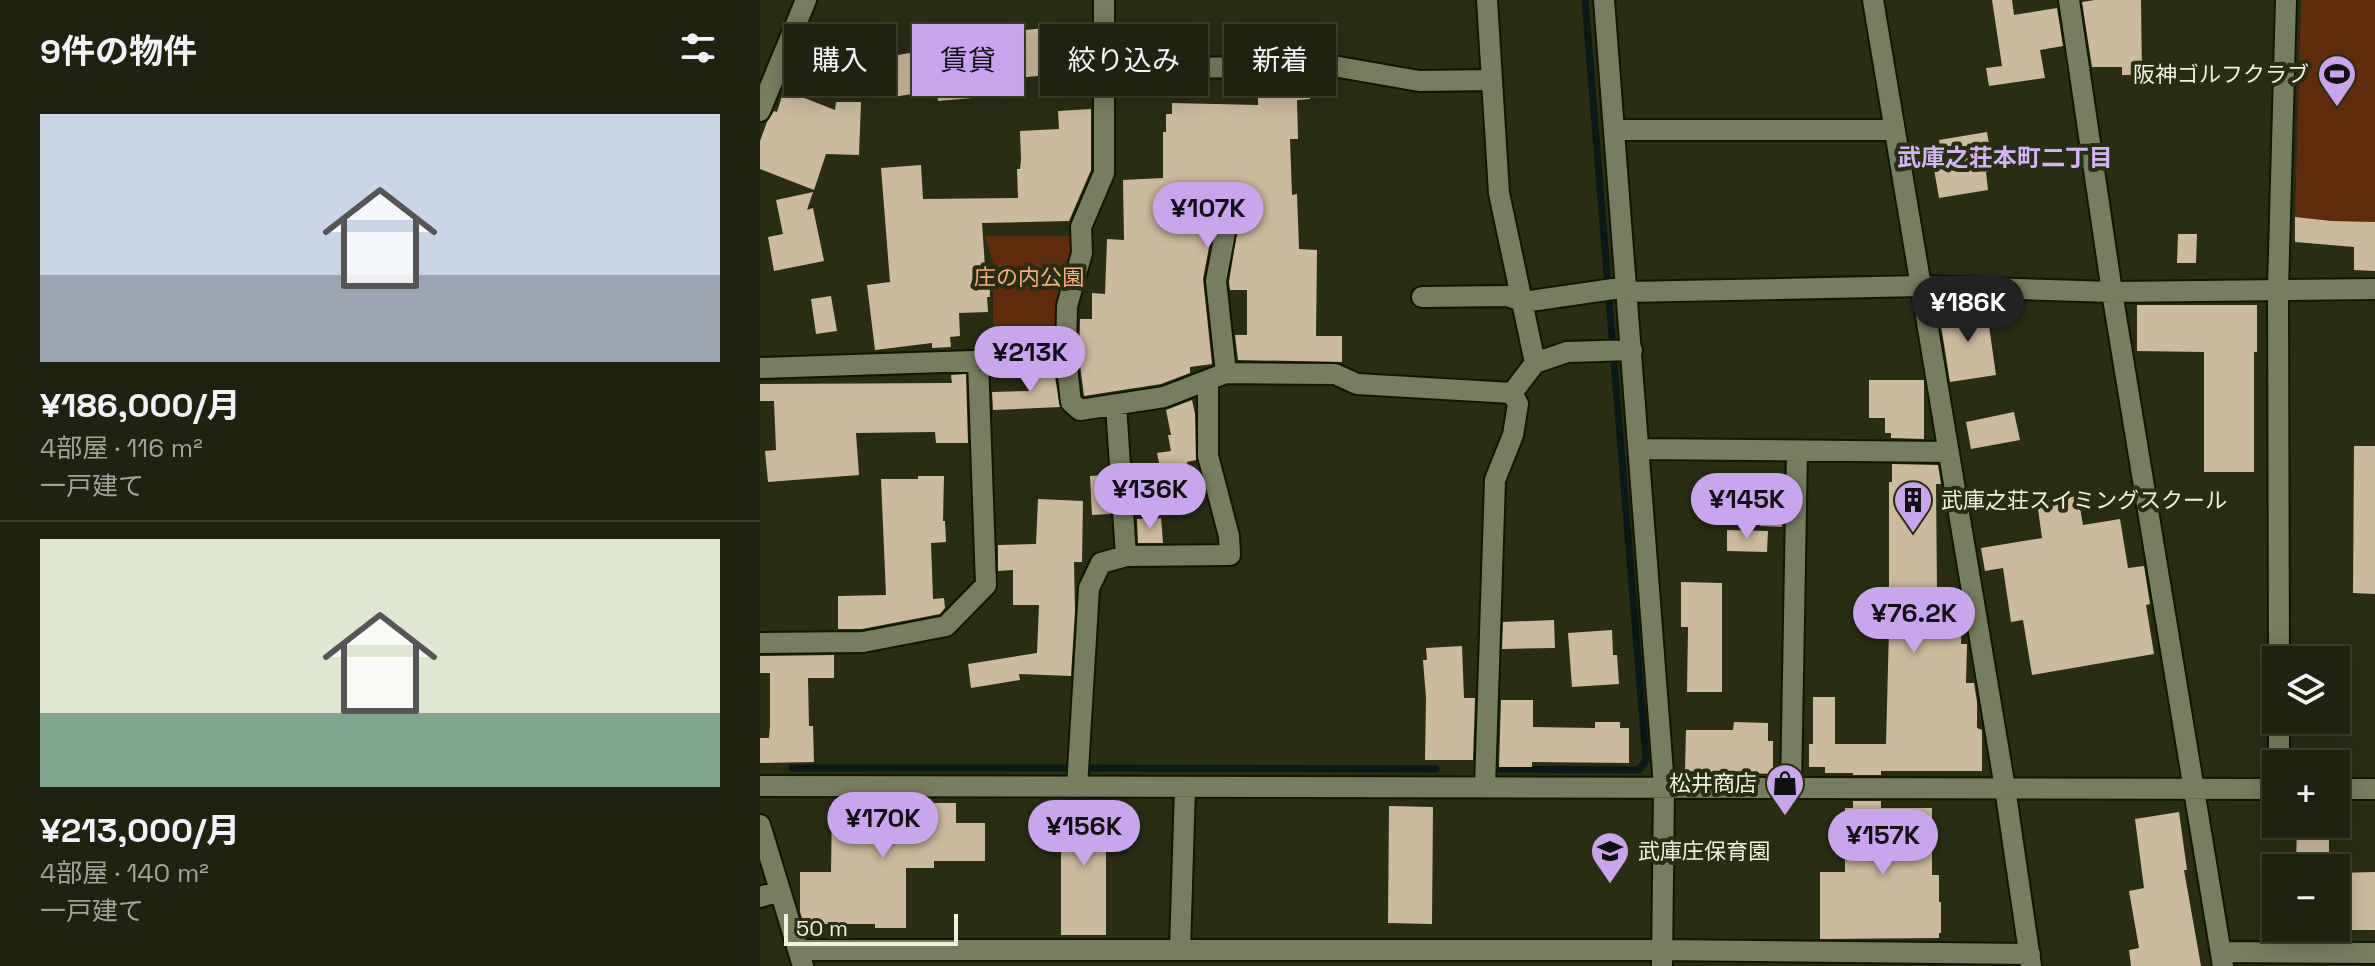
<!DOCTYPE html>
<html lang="ja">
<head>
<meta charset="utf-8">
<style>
	body { margin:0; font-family:"Space Grotesk","Noto Sans JP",sans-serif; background:#2c2f1c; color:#f1f3f6; height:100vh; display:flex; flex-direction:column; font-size:30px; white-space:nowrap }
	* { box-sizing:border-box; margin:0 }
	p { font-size:26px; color:#a1a49e }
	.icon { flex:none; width:44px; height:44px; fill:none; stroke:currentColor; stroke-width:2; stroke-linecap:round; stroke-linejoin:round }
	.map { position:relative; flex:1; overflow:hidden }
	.panel { display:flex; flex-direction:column; background:#1f220e; width:760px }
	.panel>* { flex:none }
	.top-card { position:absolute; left:24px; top:24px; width:760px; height:72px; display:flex; gap:16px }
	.controls { position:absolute; left:1502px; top:646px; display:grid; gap:16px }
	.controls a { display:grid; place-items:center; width:88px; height:88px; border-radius:0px; background:#1f220e; box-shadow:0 4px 20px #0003,0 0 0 2px #3c3f2e; font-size:40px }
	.scale { position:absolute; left:24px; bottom:20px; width:174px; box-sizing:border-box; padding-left:8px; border:4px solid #eef2e1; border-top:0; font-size:22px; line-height:28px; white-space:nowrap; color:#eef2e1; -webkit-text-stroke:6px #292e13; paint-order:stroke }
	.price { position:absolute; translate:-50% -68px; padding:0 18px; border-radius:28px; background:#c9a5ee; color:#111; font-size:26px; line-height:52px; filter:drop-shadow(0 2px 4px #0008) }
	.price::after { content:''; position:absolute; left:50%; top:48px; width:24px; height:18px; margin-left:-12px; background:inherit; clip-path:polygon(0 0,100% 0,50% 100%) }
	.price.current { background:#222; color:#fff }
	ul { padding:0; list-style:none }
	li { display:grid; align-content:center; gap:16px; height:424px; padding:0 40px }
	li+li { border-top:2px solid #3c3f2e }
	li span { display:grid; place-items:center; height:248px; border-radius:0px; color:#555 }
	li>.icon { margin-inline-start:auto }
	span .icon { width:144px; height:144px; fill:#fffc; stroke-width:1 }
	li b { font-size:34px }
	h2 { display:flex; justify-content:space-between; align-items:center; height:96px; padding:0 40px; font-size:34px }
	.pill { padding:0 28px; border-radius:0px; background:#1f220e; box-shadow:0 4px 20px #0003,0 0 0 2px #3c3f2e; font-size:28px; line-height:72px }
	.pill.current { background:#c9a5ee; color:#111 }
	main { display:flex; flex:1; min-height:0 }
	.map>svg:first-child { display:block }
	.green { fill:#5f2d0c }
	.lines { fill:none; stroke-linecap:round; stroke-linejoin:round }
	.stream { stroke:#091917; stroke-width:7 }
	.building { fill:#cbba9c }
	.street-casing { stroke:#121600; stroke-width:24 }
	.street { stroke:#777e5f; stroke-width:20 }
	.labels { text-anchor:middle; stroke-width:8; stroke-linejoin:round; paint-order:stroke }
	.poi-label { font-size:22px; fill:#eef2e1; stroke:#292e13; text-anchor:end }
	.park-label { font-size:22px; fill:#fdaa7c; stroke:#292e13 }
	.neighbourhood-label { font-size:24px; font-weight:bold; fill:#d3b2f6; stroke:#292e13 }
</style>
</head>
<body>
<main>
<section class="panel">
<h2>9件の物件<svg class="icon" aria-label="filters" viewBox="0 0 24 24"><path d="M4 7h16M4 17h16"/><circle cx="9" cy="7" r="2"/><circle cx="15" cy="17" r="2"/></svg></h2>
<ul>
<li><span style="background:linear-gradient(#c9d6e8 65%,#9aa5b1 0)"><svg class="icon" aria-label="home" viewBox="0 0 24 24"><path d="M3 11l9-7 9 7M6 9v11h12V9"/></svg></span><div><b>¥186,000/月</b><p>4部屋 · 116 m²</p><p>一戸建て</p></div></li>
<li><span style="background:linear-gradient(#dfe7d0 70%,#7fa58c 0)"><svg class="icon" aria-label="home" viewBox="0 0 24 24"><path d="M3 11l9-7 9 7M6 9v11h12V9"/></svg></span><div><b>¥213,000/月</b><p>4部屋 · 140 m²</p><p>一戸建て</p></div></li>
</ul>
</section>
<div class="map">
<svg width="1615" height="966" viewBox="0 0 1615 966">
	<rect width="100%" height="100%" fill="#292e13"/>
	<path class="green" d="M 1541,0 L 1615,0 L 1615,222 L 1572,221 L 1535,217 Z
		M 225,236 L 312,236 L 316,239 L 303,296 L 296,348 L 291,352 L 233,353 L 233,263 Z"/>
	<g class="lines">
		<path class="stream" d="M 32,768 L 306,768
			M 329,768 L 676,769
			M 737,769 L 879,770 L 886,760 L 825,0"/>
	</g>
	<path class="building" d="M 1232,0 L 1252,0 L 1254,15 L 1297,8 L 1303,46 L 1280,50 L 1285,78 L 1229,86 L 1226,68 L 1242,66 Z
		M 1335,0 L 1381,0 L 1382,75 L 1362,75 L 1362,67 L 1332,67 L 1322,2 Z
		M 230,23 L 230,33 L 318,25 L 322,72 L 234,80 L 236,96 L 178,101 L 177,90 L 127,98 L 120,58 L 174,49 L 172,28 Z
		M 498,80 L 550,80 L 550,99 L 537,100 L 538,139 L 530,139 L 532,195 L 537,194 L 539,249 L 557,250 L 556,336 L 582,336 L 582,362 L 478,360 L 475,335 L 487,335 L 487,290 L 470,290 L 469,282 L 480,213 L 476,207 L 464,205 L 459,208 L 455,215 L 443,279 L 452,364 L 430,367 L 430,373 L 401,384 L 324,396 L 319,357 L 320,319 L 332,319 L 332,293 L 345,294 L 347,239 L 364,240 L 363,180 L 403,178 L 403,132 L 406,132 L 406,114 L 412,114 L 412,103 L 498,105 Z
		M 24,90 L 75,110 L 76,102 L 101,102 L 99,155 L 66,154 L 54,190 L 0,169 L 0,141 L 7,122 L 14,111 L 17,112 Z
		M 331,109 L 331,170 L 309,221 L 222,223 L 225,267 L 229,267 L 230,297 L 227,297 L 228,312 L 199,313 L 200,336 L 190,337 L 191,347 L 172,348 L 172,343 L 115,350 L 107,285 L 130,282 L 121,168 L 161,165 L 163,199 L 258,198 L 257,169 L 260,169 L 261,159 L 260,131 L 299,129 L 298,111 Z
		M 1227,132 L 1233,170 L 1226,172 L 1228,190 L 1179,198 L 1174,169 L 1183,168 L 1179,140 Z
		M 53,192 L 47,210 L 53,208 L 64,261 L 14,271 L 8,237 L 23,234 L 16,200 Z
		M 1535,217 L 1572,221 L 1615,222 L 1615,271 L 1594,270 L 1594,247 L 1535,242 Z
		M 1418,234 L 1437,234 L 1436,263 L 1417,263 Z
		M 71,296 L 77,331 L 56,334 L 51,299 Z
		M 1226,305 L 1236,375 L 1190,382 L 1179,313 Z
		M 1377,305 L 1497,305 L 1497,352 L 1494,352 L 1494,472 L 1444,472 L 1444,352 L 1377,351 Z
		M 294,371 L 300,407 L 233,410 L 232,392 L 270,391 L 269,372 Z
		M 206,374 L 208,443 L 176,443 L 175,432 L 96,433 L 99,475 L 8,482 L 5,451 L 16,450 L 14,401 L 0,401 L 0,384 L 192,383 L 191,375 Z
		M 1109,380 L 1164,380 L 1164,439 L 1131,438 L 1131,433 L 1125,433 L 1125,418 L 1109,418 Z
		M 432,400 L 435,414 L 436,460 L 427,462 L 431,482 L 404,488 L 397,453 L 411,451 L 408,435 L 411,435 L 406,410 Z
		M 1254,412 L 1260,440 L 1211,449 L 1206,422 Z
		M 1594,446 L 1615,446 L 1615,594 L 1593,593 Z
		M 1132,464 L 1178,465 L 1181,484 L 1176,484 L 1177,589 L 1199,590 L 1202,610 L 1201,644 L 1207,644 L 1206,683 L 1214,683 L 1217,702 L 1217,728 L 1222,730 L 1222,771 L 1121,771 L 1121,775 L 1093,775 L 1093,773 L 1065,773 L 1065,767 L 1049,767 L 1049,744 L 1053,744 L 1053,697 L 1075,697 L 1075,744 L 1126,744 L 1129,628 L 1124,628 L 1125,589 L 1129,589 L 1129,482 L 1132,482 Z
		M 348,475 L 350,514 L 332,515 L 330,476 Z
		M 158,476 L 184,476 L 183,521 L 185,521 L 186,542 L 171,543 L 173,599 L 184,598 L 185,608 L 180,614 L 102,629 L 78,629 L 78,596 L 126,595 L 121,479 L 158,479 Z
		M 1000,493 L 1022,493 L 1022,527 L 1000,526 Z
		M 1318,496 L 1323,525 L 1360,519 L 1368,568 L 1384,566 L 1390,604 L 1386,605 L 1394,654 L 1272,675 L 1263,620 L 1251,622 L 1243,568 L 1225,571 L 1221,548 L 1282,538 L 1277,502 Z
		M 278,499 L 323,501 L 322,562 L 314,562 L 315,611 L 311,676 L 259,674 L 260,680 L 211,688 L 208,664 L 277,653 L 279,605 L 253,605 L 253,570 L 238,571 L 238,545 L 276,544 Z
		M 401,518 L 403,543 L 378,543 L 377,519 Z
		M 967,530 L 1008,531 L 1007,552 L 967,551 Z
		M 921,582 L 962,583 L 962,692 L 927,692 L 928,627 L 921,627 Z
		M 794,620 L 795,648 L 742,649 L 743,622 Z
		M 852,630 L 853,655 L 857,655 L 859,684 L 812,687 L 808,633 Z
		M 702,646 L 704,698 L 715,698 L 713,760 L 665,760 L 666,698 L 663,660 L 667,660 L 666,648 Z
		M 74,655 L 74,678 L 48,678 L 49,726 L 53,726 L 54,762 L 0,763 L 0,738 L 9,738 L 10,726 L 10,673 L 0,673 L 0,656 Z
		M 741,700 L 773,700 L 773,727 L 835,728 L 835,722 L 860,722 L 860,728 L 869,728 L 869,763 L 772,762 L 772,767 L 739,767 Z
		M 974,722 L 1008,723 L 1008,741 L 1013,741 L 1013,774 L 925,771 L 926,730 L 973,730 Z
		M 1093,801 L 1121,801 L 1121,808 L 1172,808 L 1172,875 L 1179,875 L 1179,902 L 1181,902 L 1181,933 L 1179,933 L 1179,938 L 1060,939 L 1060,872 L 1085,872 L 1085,808 L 1093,808 Z
		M 301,802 L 346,802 L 346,935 L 301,935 Z
		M 72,803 L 196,803 L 196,823 L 225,823 L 225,861 L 174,861 L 174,868 L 146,868 L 146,928 L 115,928 L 115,924 L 44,924 L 40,912 L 40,872 L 71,872 Z
		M 629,806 L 673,807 L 672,924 L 628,923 Z
		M 1419,812 L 1427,870 L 1424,870 L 1441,966 L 1371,966 L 1369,950 L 1379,948 L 1369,891 L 1384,888 L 1375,819 Z
		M 1537,824 L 1569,824 L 1569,866 L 1536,866 Z
		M 1615,872 L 1615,930 L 1576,930 L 1576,873 Z"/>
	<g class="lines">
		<g class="street-casing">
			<path id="street" d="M 727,0 L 739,193 L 775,363
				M 844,0 L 904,786 L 902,966
				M 1113,0 L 1245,788 L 1271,966
				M 1309,0 L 1352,292 L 1463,966
				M 345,68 L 579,67 L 659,81 L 732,80
				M 0,111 L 46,0
				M 855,130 L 1135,130
				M 867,292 L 1161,286 L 1352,292 L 1615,289
				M 662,297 L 748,296 L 763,302 L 867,287
				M 306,358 L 307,306 L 322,253 L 321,227 L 344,173 L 344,0
				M 0,368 L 306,358 L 311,402 L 320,410 L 404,397 L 466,373 L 575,374 L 597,384 L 752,393 L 775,363 L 807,352 L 872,350
				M 466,373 L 456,281 L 468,217
				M 356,405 L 366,556
				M 879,449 L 1189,452
				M 0,643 L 103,642 L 186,626 L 226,585 L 218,360
				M 1519,660 L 1518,289 L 1526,0
				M 1519,720 L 1519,764
				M 0,786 L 1516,789
				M 725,786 L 735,480 L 753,435 L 758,404 L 752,393
				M 317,787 L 329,588 L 341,563 L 366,556 L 470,555 L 469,536 L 448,456 L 448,382
				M 1031,787 L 1037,451
				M 1576,789 L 1615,789
				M 0,825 L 43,966
				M 0,897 L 20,891
				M 38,950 L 902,950 L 1270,954
				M 420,950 L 425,787
				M 1461,952 L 1615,953"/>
		</g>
		<use href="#street" class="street"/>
	</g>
	<defs>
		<g id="stadium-pin" transform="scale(2)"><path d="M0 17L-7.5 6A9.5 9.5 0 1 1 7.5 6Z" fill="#c9a5ee" stroke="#292e13"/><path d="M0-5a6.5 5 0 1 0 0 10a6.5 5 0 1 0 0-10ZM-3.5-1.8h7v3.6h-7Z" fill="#111"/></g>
		<g id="building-pin" transform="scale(2)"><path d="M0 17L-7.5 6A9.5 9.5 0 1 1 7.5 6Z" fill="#c9a5ee" stroke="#292e13"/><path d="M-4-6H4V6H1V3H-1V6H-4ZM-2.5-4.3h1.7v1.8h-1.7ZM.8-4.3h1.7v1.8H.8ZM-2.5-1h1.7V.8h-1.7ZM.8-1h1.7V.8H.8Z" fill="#111"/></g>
		<g id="shop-pin" transform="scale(2)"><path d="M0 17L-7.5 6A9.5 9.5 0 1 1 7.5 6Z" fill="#c9a5ee" stroke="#292e13"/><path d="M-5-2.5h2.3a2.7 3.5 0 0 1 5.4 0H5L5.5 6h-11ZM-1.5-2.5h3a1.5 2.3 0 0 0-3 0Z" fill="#111"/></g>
		<g id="school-pin" transform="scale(2)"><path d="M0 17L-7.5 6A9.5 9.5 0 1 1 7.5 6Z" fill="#c9a5ee" stroke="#292e13"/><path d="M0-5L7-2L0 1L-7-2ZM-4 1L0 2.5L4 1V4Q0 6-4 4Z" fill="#111"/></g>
	</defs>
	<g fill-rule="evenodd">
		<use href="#stadium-pin" x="1577" y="74"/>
		<use href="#building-pin" x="1153" y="500"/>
		<use href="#shop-pin" x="1025" y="783"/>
		<use href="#school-pin" x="850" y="851"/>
	</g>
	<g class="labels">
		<g class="poi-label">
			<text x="1549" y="82">阪神ゴルフクラブ</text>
			<text x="1181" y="508" text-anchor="start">武庫之荘スイミングスクール</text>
			<text x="997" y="791">松井商店</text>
			<text x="878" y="859" text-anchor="start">武庫庄保育園</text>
		</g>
		<g class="park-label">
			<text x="269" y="285">庄の内公園</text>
		</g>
		<g class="neighbourhood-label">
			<text x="1245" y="166">武庫之荘本町二丁目</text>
		</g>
	</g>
</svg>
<div class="controls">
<a><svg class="icon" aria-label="layers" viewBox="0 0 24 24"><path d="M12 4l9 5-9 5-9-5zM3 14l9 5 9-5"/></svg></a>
<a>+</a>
<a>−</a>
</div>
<div class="scale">50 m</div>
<b class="price" style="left:448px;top:250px">¥107K</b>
<b class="price current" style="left:1208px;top:344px">¥186K</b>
<b class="price" style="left:270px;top:394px">¥213K</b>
<b class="price" style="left:390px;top:531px">¥136K</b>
<b class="price" style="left:987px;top:541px">¥145K</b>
<b class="price" style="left:1154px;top:655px">¥76.2K</b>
<b class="price" style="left:123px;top:860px">¥170K</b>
<b class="price" style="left:324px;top:868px">¥156K</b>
<b class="price" style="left:1123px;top:877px">¥157K</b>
<div class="top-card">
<a class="pill">購入</a>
<a class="pill current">賃貸</a>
<a class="pill">絞り込み</a>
<a class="pill">新着</a>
</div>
</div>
</main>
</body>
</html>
